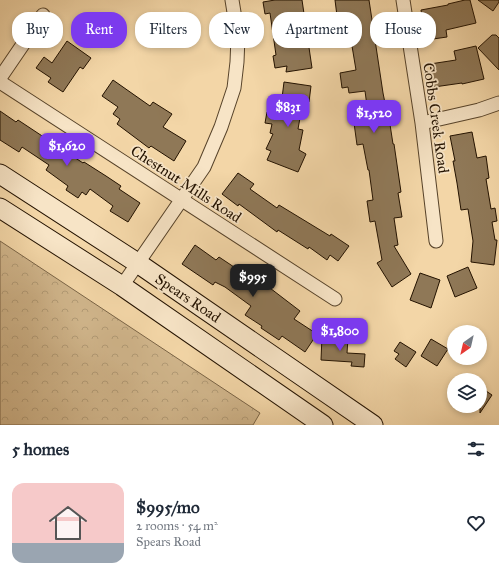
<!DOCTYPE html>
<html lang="en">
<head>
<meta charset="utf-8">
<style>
	body { margin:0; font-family:"IM FELL Great Primer",serif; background:#f2f2f3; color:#1f2937; height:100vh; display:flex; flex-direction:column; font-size:15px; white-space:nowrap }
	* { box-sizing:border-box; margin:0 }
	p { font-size:13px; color:#747a83 }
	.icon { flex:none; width:22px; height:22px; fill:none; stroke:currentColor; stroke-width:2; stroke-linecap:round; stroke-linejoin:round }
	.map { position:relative; height:425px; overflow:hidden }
	.side { display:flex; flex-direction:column; background:#fff; flex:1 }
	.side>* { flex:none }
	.guide { position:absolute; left:12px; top:12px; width:475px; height:36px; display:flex; gap:8px }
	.needle { width:26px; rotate:214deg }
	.controls { position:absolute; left:447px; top:325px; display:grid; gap:8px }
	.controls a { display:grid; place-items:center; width:40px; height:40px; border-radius:50%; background:#fff; box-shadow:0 2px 6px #0003; font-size:20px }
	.price { position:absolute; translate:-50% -34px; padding:0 9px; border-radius:8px; background:#7c3aed; color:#fff; font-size:13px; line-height:26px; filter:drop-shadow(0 1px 2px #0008) }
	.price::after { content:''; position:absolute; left:50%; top:24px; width:12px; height:9px; margin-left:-6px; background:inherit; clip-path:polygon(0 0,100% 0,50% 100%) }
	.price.selected { background:#222; color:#fff }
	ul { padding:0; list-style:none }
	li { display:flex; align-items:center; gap:12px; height:100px; padding:0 12px }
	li+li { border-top:1px solid #e0e1e3 }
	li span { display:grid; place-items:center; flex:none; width:112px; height:80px; border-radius:12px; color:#555 }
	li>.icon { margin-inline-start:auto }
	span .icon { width:48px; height:48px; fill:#fffc; stroke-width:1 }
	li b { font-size:17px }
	h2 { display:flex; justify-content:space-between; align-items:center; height:48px; padding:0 12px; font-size:17px }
	.tag { padding:0 14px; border-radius:16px; background:#fff; box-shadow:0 2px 6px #0003; font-size:14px; line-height:36px }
	.tag.selected { background:#7c3aed; color:#fff }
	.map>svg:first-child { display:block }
	.forest { fill:url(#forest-crowns); stroke:#7a6446 }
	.building { fill:#8f7857; stroke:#231200 }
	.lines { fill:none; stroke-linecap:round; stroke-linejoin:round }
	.minor-casing { stroke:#57432a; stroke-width:15 }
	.secondary-casing { stroke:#231200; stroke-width:21 }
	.minor { stroke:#f7e4c6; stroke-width:13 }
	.secondary { stroke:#f7e4c6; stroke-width:19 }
	.labels { text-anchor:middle; stroke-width:3.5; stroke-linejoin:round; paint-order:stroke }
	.street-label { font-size:15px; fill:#231200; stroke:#f7e4c6 }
</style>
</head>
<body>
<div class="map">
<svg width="499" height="425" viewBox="0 0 499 425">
	<defs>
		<pattern id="forest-crowns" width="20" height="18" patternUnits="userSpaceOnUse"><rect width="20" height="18" fill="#d0b58b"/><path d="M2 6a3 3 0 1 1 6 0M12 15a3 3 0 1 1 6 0" fill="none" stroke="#b29b76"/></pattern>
	</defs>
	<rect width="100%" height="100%" fill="#f3d6a7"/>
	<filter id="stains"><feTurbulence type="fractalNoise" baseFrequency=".005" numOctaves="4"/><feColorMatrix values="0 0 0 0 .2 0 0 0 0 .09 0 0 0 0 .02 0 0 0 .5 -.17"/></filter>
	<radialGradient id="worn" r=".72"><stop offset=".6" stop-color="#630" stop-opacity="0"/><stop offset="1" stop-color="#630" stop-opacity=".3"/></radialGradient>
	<path class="forest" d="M 0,241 L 260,413 L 253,425 L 0,425 Z"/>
	<path class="building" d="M 275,0 L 302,0 L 312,68 L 286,72 L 287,66 L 275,68 L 273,56 L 276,55 L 270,13 L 265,14 L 263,2 Z
		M 335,0 L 369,0 L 383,93 L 388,118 L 389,118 L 393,144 L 394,144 L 401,192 L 398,193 L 402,217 L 394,218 L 398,245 L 394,246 L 411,274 L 392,287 L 377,263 L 382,260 L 375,221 L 370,222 L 367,201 L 373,200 L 369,170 L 368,170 L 363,144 L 357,145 L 354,123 L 369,121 L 365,91 L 349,93 L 348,87 L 342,88 L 340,73 L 356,70 L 351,40 L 345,41 L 340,15 L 337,16 Z
		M 465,0 L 470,0 L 476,23 L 446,30 L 447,37 L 426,40 L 421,10 L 448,5 L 448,4 Z
		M 478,0 L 499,0 L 499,2 L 493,11 Z
		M 88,18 L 107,21 L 104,44 L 85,42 Z
		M 492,35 L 496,35 L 499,38 L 499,70 L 478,48 Z
		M 67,41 L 91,58 L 83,69 L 80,67 L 63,92 L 48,82 L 51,78 L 36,68 L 44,57 L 52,63 Z
		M 476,46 L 484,79 L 462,84 L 462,83 L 434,87 L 430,64 L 456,60 L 454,51 Z
		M 113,80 L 150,106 L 153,102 L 172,114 L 163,127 L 186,141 L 174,161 L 151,146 L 149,148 L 117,124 L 120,119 L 113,114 L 118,107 L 102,96 Z
		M 284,82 L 311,86 L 309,102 L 303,101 L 298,129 L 303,130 L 299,150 L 306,154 L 298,172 L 267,160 L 271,151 L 266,149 L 273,134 L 270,133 L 272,124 L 265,123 L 267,112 L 280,114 Z
		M 0,111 L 16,122 L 18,120 L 83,163 L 84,162 L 106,176 L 121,186 L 119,189 L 140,203 L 128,222 L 110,211 L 113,206 L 90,189 L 86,195 L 82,192 L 78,198 L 66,190 L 68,186 L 46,170 L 49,165 L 22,147 L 19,152 L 0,140 Z
		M 472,132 L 477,158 L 486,156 L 489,178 L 486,179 L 491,209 L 495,208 L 497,221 L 492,222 L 495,240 L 497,240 L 494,265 L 471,262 L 473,241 L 468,209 L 461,210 L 457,183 L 453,161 L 455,161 L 450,136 Z
		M 238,173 L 254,184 L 250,189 L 277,208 L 279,205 L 330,236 L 331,234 L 349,246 L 338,261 L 330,255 L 327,260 L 309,247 L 308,249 L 278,230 L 277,232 L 239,204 L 238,206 L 222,194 Z
		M 195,245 L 216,260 L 219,257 L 264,287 L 266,285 L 300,311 L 294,319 L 317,334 L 305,352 L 282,336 L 279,340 L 261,328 L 262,326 L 245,315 L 251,306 L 225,287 L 215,282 L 213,285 L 182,264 Z
		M 468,267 L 477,288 L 455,297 L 447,276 Z
		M 420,273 L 440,280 L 431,308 L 410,300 Z
		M 322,336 L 348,338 L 347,353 L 365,354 L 364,367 L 351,366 L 352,362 L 321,360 Z
		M 431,339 L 448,349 L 437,366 L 421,356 Z
		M 400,342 L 416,352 L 406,367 L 395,359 L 399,354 L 394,351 Z
		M 480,387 L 492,395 L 480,413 Z"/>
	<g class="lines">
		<g class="minor-casing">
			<path id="minor" d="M 403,0 L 422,123 L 436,241
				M 0,78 L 43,15
				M 0,82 L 335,299
				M 422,123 L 479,110 L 499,103
				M 122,286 L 204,167 L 221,127 L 234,88 L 237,62 L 238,37 L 232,0"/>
		</g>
		<g class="secondary-casing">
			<path id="secondary" d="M 0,174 L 139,264 L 373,425
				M 0,208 L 122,286 L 323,425"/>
		</g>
		<use href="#minor" class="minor"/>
		<use href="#secondary" class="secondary"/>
	</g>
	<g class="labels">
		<g class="street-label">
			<text transform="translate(436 118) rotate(82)" y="5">Cobbs Creek Road</text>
			<text transform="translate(186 184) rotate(33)" y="5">Chestnut Mills Road</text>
			<text transform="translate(188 298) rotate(34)" y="5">Spears Road</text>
		</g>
	</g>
	<rect width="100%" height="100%" filter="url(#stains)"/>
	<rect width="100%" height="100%" fill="url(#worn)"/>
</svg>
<div class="controls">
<a><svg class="needle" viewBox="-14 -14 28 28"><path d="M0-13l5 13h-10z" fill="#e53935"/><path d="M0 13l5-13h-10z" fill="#747a83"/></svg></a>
<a><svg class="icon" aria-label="layers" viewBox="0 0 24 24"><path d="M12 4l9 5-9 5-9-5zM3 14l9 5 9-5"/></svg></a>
</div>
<b class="price" style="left:288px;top:128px">$831</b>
<b class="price" style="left:374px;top:134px">$1,520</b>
<b class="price" style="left:67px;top:167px">$1,620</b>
<b class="price selected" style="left:253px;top:298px">$995</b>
<b class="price" style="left:340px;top:352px">$1,800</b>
<div class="guide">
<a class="tag">Buy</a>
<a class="tag selected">Rent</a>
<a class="tag">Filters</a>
<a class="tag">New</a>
<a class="tag">Apartment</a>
<a class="tag">House</a>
</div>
</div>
<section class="side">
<h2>5 homes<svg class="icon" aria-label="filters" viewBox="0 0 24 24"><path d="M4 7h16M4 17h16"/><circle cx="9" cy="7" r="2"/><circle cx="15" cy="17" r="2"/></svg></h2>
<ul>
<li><span style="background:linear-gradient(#f6c9c9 75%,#9aa5b1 0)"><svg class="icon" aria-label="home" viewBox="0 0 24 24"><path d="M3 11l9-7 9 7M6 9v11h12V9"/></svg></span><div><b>$995/mo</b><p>2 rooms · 54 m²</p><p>Spears Road</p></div><svg class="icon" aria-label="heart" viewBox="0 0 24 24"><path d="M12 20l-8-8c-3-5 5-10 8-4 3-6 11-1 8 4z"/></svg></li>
</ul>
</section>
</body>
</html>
